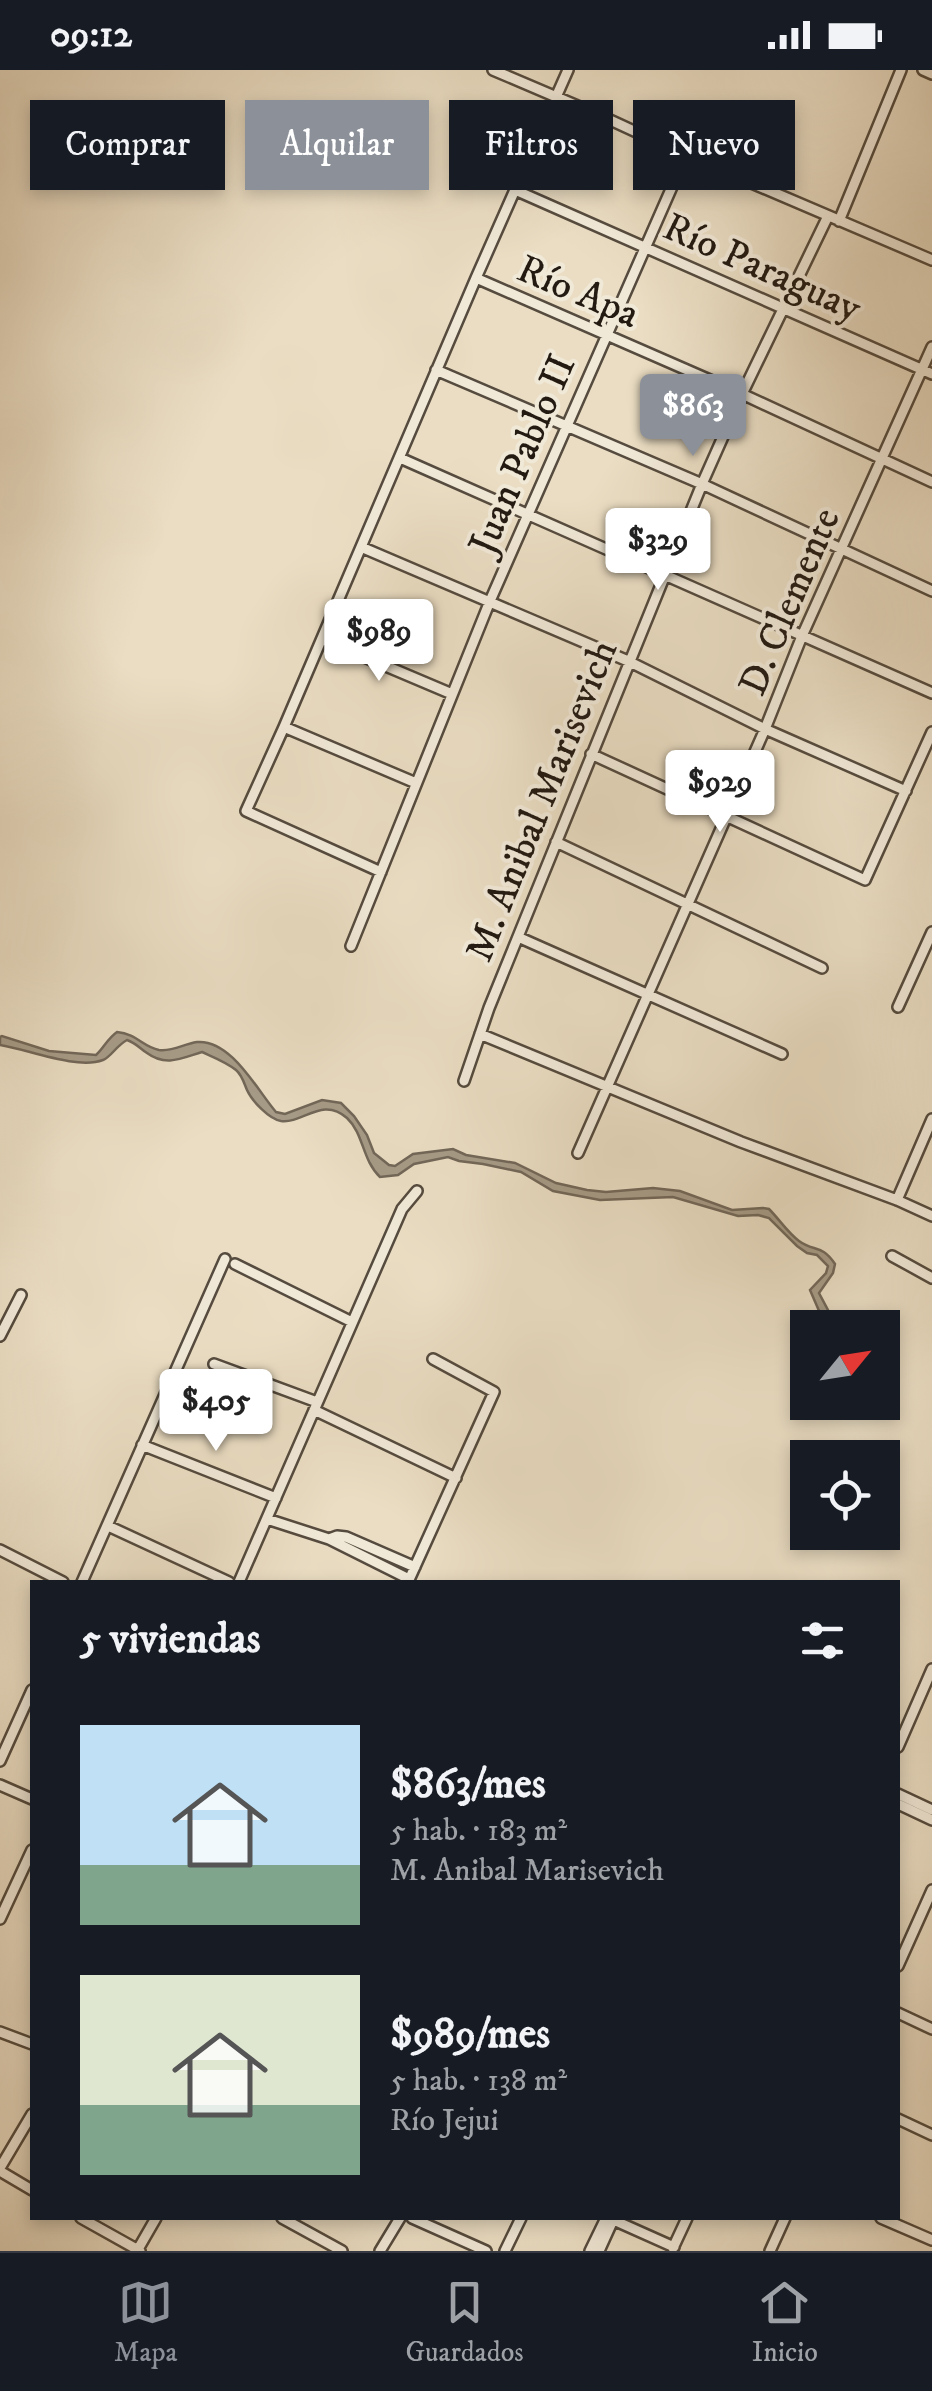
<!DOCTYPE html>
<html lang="es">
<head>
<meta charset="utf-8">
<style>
	body { margin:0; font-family:"IM FELL DW Pica",serif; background:#20242c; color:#f1f3f6; height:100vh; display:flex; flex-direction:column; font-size:38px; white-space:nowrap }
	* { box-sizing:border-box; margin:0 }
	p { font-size:32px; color:#9ea1a6 }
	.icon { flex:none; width:55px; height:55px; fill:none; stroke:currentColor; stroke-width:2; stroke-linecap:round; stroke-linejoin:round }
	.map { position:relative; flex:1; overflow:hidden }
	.sheet { position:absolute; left:30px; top:1510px; width:870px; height:640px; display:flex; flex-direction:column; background:#171b24; border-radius:0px; box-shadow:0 5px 15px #0003 }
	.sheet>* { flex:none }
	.banner { position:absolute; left:30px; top:30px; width:872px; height:90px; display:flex; gap:20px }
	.needle { width:65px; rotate:60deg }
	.fabs { position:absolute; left:790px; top:1240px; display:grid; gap:20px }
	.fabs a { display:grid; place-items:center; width:110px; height:110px; border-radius:0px; background:#171b24; box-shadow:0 5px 15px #0003; font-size:50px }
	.price { position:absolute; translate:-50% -85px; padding:0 22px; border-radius:10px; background:#fff; color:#222; font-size:32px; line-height:65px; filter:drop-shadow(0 2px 5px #0008) }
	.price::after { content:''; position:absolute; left:50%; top:60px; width:30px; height:22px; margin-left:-15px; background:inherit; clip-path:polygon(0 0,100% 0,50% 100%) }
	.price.selected { background:#8c9099; color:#fff }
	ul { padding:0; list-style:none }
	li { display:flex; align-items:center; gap:30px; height:250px; padding:0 50px }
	li span { display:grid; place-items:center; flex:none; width:280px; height:200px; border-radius:0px; color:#555 }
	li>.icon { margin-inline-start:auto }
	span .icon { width:120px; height:120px; fill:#fffc; stroke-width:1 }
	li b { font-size:42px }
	h2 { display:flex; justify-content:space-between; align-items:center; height:120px; padding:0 50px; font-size:42px }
	.chip { padding:0 35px; border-radius:0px; background:#171b24; box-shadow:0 5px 15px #0003; font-size:35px; line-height:90px }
	.chip.selected { background:#8c9099; color:#fff }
	.status { display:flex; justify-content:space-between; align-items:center; height:70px; padding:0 50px; background:#171b24; direction:ltr }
	.status svg { height:28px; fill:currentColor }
	.menu { display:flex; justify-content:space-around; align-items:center; height:140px; border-top:2px solid #363941; background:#171b24; font-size:28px; color:#9ea1a6 }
	.menu a { display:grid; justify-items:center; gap:5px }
	.menu .selected { color:#8c9099 }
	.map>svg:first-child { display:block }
	.water { fill:#a69b87; stroke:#726758; stroke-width:2.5 }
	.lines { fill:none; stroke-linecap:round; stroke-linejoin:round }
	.minor-casing { stroke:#554b3e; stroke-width:14 }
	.minor { stroke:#f1e9d8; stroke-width:9 }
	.labels { text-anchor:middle; stroke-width:8; stroke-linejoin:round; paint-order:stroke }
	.street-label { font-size:40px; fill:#231a12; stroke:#f1e9d8 }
</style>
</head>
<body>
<div class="status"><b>09:12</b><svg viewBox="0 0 49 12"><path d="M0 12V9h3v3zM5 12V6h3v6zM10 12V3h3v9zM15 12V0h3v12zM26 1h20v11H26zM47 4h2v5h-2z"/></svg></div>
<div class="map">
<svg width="932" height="2181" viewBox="0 0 932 2181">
	<rect width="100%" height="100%" fill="#eaddc3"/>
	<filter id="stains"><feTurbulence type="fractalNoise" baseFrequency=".002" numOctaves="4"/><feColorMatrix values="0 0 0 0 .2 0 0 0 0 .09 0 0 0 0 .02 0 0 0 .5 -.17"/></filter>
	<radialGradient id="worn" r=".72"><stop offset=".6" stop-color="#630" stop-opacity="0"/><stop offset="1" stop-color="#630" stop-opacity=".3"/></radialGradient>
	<path class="water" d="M 117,962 C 137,964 143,977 159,980 C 173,982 183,974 197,972 C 231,969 257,1020 276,1042 L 285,1044 L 322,1030 L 341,1033 L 354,1046 L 367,1065 L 374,1083 L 389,1095 L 395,1096 L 413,1084 L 453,1079 L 466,1085 L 515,1093 L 556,1113 L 587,1120 L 606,1122 L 653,1118 L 680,1121 L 732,1140 L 763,1138 L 769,1139 C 779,1149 788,1163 799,1171 C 814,1182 822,1174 835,1194 L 833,1203 L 819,1223 L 837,1257 L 826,1257 L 810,1220 L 826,1203 L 828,1196 L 817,1185 L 807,1183 L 797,1176 L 769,1148 L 758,1145 L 738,1146 L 673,1127 L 600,1130 L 553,1121 L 521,1102 L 483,1094 L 459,1091 L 448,1087 L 414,1094 L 398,1105 L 380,1107 C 362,1090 364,1064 347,1048 C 322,1026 303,1054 281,1051 C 269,1049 252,1031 247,1020 C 244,1013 242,1005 236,1000 C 226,992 213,987 202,982 C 182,988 166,997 147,983 C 139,978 136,973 127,970 C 116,976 111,987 103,990 C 77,1000 27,979 0,975 L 0,967 L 2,966 L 49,981 L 96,985 C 104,978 107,969 117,962 Z"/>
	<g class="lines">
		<g class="minor-casing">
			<path id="minor" d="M 493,0 L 608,49 L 686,85 L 932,190
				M 923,0 L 932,4
				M 515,120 L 932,304
				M 839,151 L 901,0
				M 476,208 L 742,324 L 932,412
				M 436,300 L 702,414 L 932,521
				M 400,388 L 932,623
				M 361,477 L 628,591 L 765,659 L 906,721
				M 322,569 L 452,624
				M 284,657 L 416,713
				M 591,684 L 865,810 L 932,662
				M 556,772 L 822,898
				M 381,802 L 246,741 L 284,657 L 476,208 L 568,0
				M 518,867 L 782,984
				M 351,876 L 490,531 L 686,85
				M 898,937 L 932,862
				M 480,964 L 741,1072 L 897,1130 L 932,1146
				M 464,1011 L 489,938 L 702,414 L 742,324 L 828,146
				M 578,1083 L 765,659 L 802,566 L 932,277
				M 897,1130 L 932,1049
				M 892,1186 L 932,1208
				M 235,1194 L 352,1252
				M 0,1266 L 21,1225
				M 214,1294 L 317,1332
				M 314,1340 L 456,1408
				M 142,1375 L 276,1428
				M 267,1449 L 329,1469
				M 108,1456 L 229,1512
				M 0,1480 L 63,1512
				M 409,1509 L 329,1469 L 337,1466 L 346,1467 L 415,1497
				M 82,1512 L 225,1189
				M 239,1512 L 402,1139 L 417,1121
				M 408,1512 L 494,1322 L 433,1289
				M 898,1677 L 932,1599
				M 0,1691 L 32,1620
				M 0,1715 L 32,1729
				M 898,1724 L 932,1740
				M 898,1734 L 932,1750
				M 0,1849 L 32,1780
				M 898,1896 L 932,1820
				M 898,1943 L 932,1959
				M 0,1962 L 32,1974
				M 898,2049 L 932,2065
				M 0,2098 L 32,2044
				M 0,2101 L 32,2120
				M 81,2148 L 140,2181
				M 282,2148 L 342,2181
				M 412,2148 L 486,2181
				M 609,2148 L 674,2177
				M 881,2148 L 932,2170
				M 673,2178 L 687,2148
				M 137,2181 L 156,2148
				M 380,2181 L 400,2148
				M 505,2181 L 521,2148
				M 590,2181 L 606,2148
				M 599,2181 L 614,2148
				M 770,2181 L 785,2148"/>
		</g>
		<use href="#minor" class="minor"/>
	</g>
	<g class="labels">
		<g class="street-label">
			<text transform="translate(763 196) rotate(24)" y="14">Río Paraguay</text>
			<text transform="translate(579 220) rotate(23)" y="14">Río Apa</text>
			<text transform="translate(521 384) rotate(-67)" y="14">Juan Pablo II</text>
			<text transform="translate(788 531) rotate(-67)" y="14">D. Clemente</text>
			<text transform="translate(540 730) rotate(-68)" y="14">M. Anibal Marisevich</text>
		</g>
	</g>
	<rect width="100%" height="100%" filter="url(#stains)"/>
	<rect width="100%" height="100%" fill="url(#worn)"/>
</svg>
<div class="fabs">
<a><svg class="needle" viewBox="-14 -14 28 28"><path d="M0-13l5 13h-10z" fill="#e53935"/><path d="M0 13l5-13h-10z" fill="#9ea1a6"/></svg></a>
<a><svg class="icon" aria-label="locate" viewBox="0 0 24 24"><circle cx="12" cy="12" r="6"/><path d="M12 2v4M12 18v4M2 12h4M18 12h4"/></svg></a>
</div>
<b class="price selected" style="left:693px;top:389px">$863</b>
<b class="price" style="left:658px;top:523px">$329</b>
<b class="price" style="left:379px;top:614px">$989</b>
<b class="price" style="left:720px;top:765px">$929</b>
<b class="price" style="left:216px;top:1384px">$405</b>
<div class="banner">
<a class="chip">Comprar</a>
<a class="chip selected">Alquilar</a>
<a class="chip">Filtros</a>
<a class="chip">Nuevo</a>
</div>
<section class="sheet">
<h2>5 viviendas<svg class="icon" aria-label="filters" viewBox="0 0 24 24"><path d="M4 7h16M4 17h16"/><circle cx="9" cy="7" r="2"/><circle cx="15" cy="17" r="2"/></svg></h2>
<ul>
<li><span style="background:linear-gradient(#bfe0f5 70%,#7fa58c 0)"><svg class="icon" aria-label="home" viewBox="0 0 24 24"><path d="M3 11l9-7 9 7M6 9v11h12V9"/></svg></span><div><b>$863/mes</b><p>5 hab. · 183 m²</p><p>M. Anibal Marisevich</p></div></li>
<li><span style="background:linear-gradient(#dfe7d0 65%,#7fa58c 0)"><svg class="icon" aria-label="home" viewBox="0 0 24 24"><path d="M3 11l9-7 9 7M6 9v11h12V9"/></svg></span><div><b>$989/mes</b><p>5 hab. · 138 m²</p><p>Río Jejui</p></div></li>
</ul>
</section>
</div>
<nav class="menu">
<a class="selected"><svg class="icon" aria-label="map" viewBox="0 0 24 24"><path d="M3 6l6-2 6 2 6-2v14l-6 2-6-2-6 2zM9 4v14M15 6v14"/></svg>Mapa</a>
<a><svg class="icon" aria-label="saved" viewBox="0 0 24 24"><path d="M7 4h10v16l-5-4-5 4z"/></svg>Guardados</a>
<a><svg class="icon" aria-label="home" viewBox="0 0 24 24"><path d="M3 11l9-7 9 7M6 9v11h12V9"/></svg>Inicio</a>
</nav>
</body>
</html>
